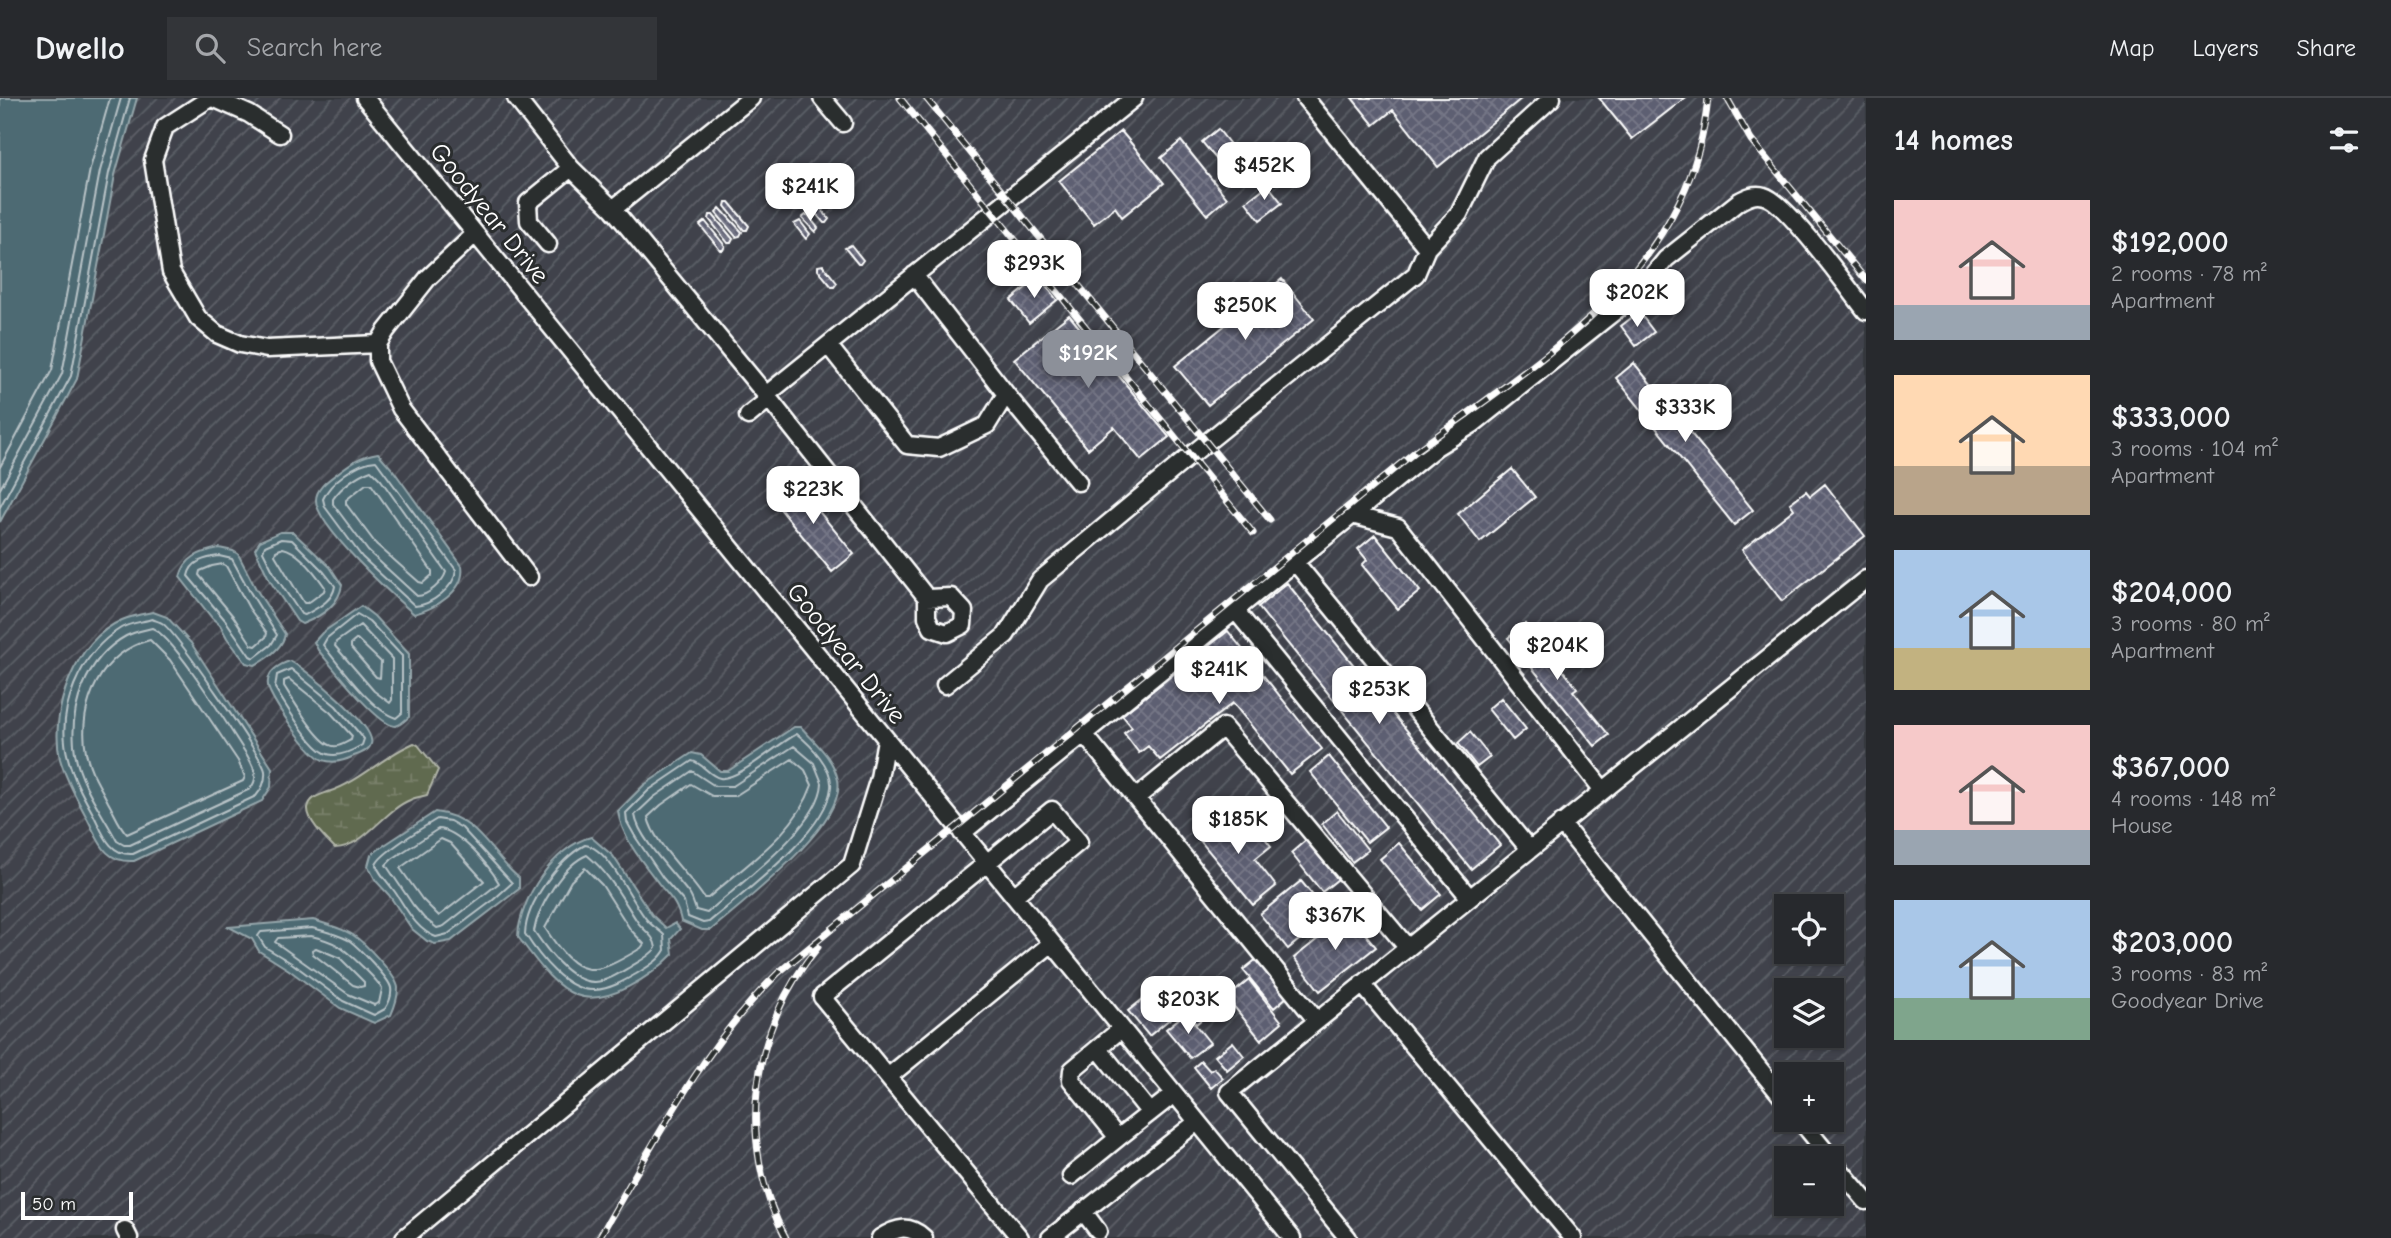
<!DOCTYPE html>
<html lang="en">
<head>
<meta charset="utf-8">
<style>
	body { margin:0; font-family:"Comic Neue",sans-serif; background:#333539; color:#f1f3f6; height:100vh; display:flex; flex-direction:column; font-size:26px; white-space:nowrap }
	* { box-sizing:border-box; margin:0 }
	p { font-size:23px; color:#a4a6aa }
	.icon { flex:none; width:38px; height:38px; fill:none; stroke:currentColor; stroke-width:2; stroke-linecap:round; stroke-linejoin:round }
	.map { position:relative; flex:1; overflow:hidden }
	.panel { display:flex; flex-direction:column; background:#27292d; width:525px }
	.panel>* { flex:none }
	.fabs { position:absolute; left:1774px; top:796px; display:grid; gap:14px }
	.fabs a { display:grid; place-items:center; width:70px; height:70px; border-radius:0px; background:#27292d; box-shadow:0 2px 5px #0004,0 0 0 2px #434549; font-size:35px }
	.scale { position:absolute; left:21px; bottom:18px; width:112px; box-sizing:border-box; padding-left:7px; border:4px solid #fff; border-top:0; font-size:19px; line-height:24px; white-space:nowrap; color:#fff; -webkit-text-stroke:5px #2a2d2e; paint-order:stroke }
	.price { position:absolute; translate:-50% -60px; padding:0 16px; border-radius:14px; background:#fff; color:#222; font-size:23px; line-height:46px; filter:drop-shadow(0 2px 4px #0008) }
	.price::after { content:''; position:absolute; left:50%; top:42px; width:21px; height:16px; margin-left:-10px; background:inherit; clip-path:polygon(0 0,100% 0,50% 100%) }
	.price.current { background:#8c9099; color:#fff }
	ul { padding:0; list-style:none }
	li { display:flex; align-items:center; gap:21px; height:175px; padding:0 28px }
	li span { display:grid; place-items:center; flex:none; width:196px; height:140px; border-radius:0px; color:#555 }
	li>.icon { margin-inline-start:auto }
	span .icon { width:84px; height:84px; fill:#fffc; stroke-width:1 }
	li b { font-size:30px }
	h2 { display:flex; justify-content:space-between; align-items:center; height:84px; padding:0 28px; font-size:30px }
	header { display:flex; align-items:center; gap:42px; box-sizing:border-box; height:98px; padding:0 35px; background:#27292d; border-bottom:2px solid #434549 }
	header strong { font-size:33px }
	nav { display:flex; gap:38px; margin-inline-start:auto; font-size:24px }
	.search { width:490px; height:63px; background:#333539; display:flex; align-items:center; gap:18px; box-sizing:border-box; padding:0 24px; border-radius:0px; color:#a4a6aa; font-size:26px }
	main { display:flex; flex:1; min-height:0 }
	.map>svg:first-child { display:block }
	.industrial { fill:url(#industrial-furrows); fill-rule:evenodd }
	.wetland { fill:url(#wetland-marsh); stroke:#b0b4a8; stroke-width:2 }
	.water { fill:#4e6a73; stroke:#95a6ab; stroke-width:2 }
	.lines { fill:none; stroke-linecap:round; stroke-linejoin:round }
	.shore { stroke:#b8c3c7; stroke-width:2 }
	.building { fill:url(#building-cross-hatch); stroke:#fff; stroke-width:2 }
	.minor-casing { stroke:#fff; stroke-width:21 }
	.minor { stroke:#2a2d2e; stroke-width:16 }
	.rail-casing { stroke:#fff; stroke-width:7 }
	.rail { stroke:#2a2d2e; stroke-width:4.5; stroke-dasharray:13; stroke-linecap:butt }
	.labels { text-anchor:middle; stroke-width:6; stroke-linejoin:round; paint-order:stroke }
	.street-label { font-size:26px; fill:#fff; stroke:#2a2d2e }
</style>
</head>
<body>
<header>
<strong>Dwello</strong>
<div class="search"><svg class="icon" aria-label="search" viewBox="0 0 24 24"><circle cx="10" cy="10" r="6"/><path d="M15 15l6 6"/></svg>Search here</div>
<nav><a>Map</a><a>Layers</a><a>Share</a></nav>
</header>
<main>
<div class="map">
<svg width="1866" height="1140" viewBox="0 0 1866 1140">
	<defs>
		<pattern id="industrial-furrows" width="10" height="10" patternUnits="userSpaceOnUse" patternTransform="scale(1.75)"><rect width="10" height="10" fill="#40434c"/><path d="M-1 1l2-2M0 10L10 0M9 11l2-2" fill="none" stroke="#5d5f67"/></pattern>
		<pattern id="wetland-marsh" width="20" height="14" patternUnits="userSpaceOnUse" patternTransform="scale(1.75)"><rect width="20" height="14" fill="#616a50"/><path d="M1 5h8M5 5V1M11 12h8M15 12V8" fill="none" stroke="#79806a"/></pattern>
		<pattern id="building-cross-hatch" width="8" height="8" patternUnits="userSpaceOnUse" patternTransform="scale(1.75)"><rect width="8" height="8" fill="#5d5f72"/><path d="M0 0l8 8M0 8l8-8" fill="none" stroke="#757787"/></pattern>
	</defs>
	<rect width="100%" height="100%" fill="#34373c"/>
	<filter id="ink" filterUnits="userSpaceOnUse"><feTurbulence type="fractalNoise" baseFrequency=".0143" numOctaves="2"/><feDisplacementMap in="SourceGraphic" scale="14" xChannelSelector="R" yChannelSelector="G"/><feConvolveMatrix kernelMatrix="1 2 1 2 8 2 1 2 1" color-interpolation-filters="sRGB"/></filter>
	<g filter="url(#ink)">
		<path class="industrial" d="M 137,0 L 1866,0 L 1866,1140 L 0,1140 L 0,424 L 77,281 L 115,77 ZM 1787,808 L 1832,808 L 1832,854 L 1787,854 ZM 1787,892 L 1832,892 L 1832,938 L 1787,938 ZM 1787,976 L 1832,976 L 1832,1022 L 1787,1022 ZM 1787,1060 L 1832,1060 L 1832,1106 L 1787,1106 Z"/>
		<path class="wetland" d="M 414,645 L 418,647 L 438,672 L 427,697 C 421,699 415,699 410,702 C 383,713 365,749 335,750 C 326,741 307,723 308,710 C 310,699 320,697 328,694 C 360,684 383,658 414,645 Z"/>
		<path class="water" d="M 0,0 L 137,0 L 115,77 L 77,281 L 0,424 Z
			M 378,355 L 393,372 L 462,468 C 466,493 434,511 414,516 C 393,498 316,428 316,402 C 316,391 327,383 335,377 C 349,366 359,358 378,355 Z
			M 280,434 L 293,434 L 296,437 L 330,469 L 342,487 C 339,507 320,519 302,526 L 297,523 L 270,483 L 255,451 L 260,443 Z
			M 219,450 L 233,453 L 238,456 L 256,491 L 285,536 C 283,550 266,561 255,567 L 246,565 L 227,540 L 220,527 L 212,520 L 180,479 C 185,459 200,454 219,450 Z
			M 361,508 L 374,518 L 409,556 L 409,619 C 405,622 400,628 395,628 C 378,628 330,566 318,552 L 314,544 L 322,535 Z
			M 153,514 L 167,519 L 191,545 L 272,670 L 271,689 L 262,703 L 134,763 C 104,765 99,743 87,720 C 77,701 66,682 60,661 C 49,613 75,542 122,522 C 131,518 143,516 153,514 Z
			M 290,563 C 305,570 377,629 371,646 C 369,653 360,656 354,658 C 344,663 334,666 323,662 C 309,657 277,609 270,594 C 268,590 267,584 269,579 C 272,570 281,566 290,563 Z
			M 794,629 L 801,629 C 815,645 833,659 838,682 C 847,726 742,805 711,832 L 702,832 L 681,823 C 677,804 670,800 659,786 C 643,765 621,739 618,713 L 644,687 L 692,655 L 701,657 L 720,673 L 728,673 Z
			M 435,714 C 478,719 489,755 519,780 L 519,791 L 451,843 L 435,846 L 427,843 L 412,831 L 389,797 L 376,783 L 368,768 L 371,757 L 383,748 Z
			M 591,739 L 613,758 L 652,817 L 666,830 L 675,825 L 680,831 L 671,841 L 673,856 C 653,877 606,909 576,897 C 551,887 534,859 518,839 C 519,802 554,748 591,739 Z
			M 313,822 C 327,826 341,830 353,837 C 364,844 397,878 398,890 C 398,900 395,908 391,917 L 374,925 L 340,910 L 289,872 L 259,853 L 252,841 L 229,829 Z"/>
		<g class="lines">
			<path class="shore" d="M 376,363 L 456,472 C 455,489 431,507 415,508 L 362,459 L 325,409 L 323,401 C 330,384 357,364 376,363 Z
				M 0,369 L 52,272 L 90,71 L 110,0
				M 371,372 L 381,382 L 446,474 C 443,484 428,498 417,498 L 368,453 L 333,406 L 333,401 C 341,389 357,377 371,372 Z
				M 366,386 L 371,386 L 432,473 L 432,477 L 423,485 L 419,484 L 376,446 L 346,406 L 346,402 Z
				M 0,391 L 62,276 L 100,73 L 121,0
				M 0,409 L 71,278 L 109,75 L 130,0
				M 281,441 L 292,442 L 324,474 L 335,488 C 333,503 317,510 305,517 L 301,516 L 276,479 L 263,453 L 265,448 Z
				M 283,450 C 298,453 316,476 325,489 L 324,493 L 308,505 L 304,505 L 275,457 L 276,453 Z
				M 219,458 L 232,461 L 250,494 L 277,537 L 271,547 L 254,560 L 250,558 L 226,523 L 188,478 C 191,463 205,460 219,458 Z
				M 223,466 L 226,468 L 249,510 L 267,535 L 266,539 L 256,548 L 252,547 L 233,518 L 199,477 L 200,473 L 212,468 Z
				M 357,516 L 369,523 L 402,558 L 402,615 L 396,620 C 372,613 339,567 323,547 L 327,540 Z
				M 152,521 C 154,522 161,524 162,525 C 175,533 263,660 265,673 C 266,683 262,691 256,698 L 133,756 C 108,758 102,732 92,714 C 82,696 73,680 68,660 C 55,613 80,555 121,530 C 130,525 142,524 152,521 Z
				M 360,527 L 392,561 L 392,602 L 390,605 L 374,593 L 335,548 L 336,544 Z
				M 152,530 C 174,538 231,633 247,657 C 254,670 260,679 250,691 L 130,747 L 124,747 L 117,743 C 103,716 80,686 75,655 C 68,611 86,560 126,538 C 133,534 144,532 152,530 Z
				M 357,541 L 381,564 L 380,580 L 376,579 L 351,550 L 351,546 Z
				M 150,542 L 170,562 L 238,663 L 245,679 L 243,683 L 127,736 C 119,728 114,714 108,704 C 100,688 89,672 86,654 C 77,606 102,554 150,542 Z
				M 291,571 L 336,608 L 364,641 L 362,647 C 352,653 337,661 325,655 C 310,648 284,605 275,590 L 277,577 Z
				M 289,581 L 330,614 L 352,638 L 351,642 C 345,645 336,651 330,647 C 316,641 293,602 284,588 L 284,583 Z
				M 797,636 C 811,647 833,670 831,689 C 827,734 743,795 709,824 L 703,825 L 688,819 L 684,804 L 663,780 L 636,740 L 627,724 L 626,715 L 649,692 L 692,663 C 703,665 709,678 720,680 C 738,683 778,645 797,636 Z
				M 794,648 L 814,665 L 822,685 C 820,728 738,787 707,815 L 696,812 C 694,807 693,802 690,797 C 676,778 638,740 635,717 L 654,699 L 692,673 L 715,688 L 733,688 Z
				M 792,661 L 805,672 L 812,687 C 795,736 745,767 708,800 L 704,800 C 690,777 653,745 648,719 L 661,707 L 691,686 L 712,698 L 735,698 Z
				M 437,721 L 450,723 L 462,730 L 512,785 L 492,803 L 448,836 L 436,839 C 416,832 406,810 395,794 C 388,784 381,778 376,767 C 379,756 425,728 437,721 Z
				M 438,731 C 458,731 489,767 499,785 L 444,828 L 437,830 L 424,820 L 413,807 L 386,767 L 392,761 Z
				M 441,741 L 450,745 L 484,783 L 439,818 L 422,801 L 400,770 Z
				M 585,747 C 609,749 632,805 647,822 C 652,828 659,832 664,837 L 665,852 C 659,863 647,869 636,876 C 624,883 610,891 595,892 C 566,894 539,858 525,836 C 526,805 559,761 585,747 Z
				M 587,757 C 609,775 622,800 637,823 C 644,834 654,836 656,850 C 650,858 640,863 630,869 C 620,875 608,883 595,884 C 570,885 546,851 534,833 C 538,809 564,766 587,757 Z
				M 585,770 L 602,787 L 630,831 L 644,846 L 641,850 C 592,880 579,882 545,830 L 571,783 Z
				M 312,830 C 325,833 338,836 350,843 C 358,849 389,880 391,890 C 392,897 389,905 385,911 L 374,917 L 343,903 L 293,866 L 265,849 L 258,838 L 261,834 Z
				M 311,838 C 339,844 344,851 364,870 C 371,877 377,882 382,891 L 379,905 L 374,907 L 348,896 L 275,844 L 278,840 Z
				M 316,850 L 340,860 L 364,884 L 364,888 L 360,889 L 353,887 L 313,856 L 312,852 Z"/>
		</g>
		<path class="building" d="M 1352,0 L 1522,0 L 1438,69 L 1393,12 L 1374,27 Z
			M 1599,0 L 1685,0 L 1632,41 Z
			M 1218,31 L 1247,68 L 1232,80 L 1202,44 Z
			M 1121,33 L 1164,85 L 1122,119 L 1115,109 L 1094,126 L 1059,83 Z
			M 1181,43 L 1227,100 L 1207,117 L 1161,60 Z
			M 1268,87 L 1282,105 L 1260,122 L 1246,104 Z
			M 726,104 L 729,104 L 749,128 L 747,132 L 744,132 L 725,108 Z
			M 818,107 L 829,121 L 826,125 L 824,125 L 813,112 Z
			M 720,110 L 742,134 L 740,138 L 736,139 L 716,115 Z
			M 807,116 L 818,130 L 815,134 L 802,120 Z
			M 710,117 L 713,117 L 733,141 L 731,145 L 728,145 L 709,121 Z
			M 705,123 L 725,148 L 723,152 L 720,152 L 700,127 Z
			M 800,123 L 810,136 L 806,141 L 794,126 Z
			M 851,147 L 863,162 L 860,166 L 858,166 L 845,150 Z
			M 823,167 L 837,185 L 834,189 L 832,189 L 818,172 L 818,168 Z
			M 1039,179 L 1057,202 L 1029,225 L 1011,202 Z
			M 1282,181 L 1314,221 L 1208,307 L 1175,268 Z
			M 1639,214 L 1654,234 L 1636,248 L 1621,228 Z
			M 1069,217 L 1169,339 L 1141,362 L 1114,329 L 1088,351 L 1014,261 Z
			M 1634,265 L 1753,412 L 1734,427 L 1616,280 Z
			M 1512,371 L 1535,399 L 1480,444 L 1458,416 Z
			M 794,383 L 854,456 L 832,474 L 772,401 Z
			M 1825,386 L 1865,438 L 1782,503 L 1742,452 L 1794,411 L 1790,405 L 1806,393 L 1810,398 Z
			M 1375,437 L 1420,493 L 1398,511 L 1362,467 L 1367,462 L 1358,451 Z
			M 1287,485 L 1500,747 L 1471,771 L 1258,509 Z
			M 1526,526 L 1577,590 L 1573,593 L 1609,637 L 1595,648 L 1508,540 Z
			M 1228,533 L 1322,651 L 1290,676 L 1233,605 L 1160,662 L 1148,648 L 1139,655 L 1124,635 L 1132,629 L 1122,617 Z
			M 1501,600 L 1526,631 L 1513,642 L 1488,611 Z
			M 1470,634 L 1490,659 L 1477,669 L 1458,645 Z
			M 1329,658 L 1386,729 L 1367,744 L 1310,674 Z
			M 1337,713 L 1368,752 L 1352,764 L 1322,726 Z
			M 1217,714 L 1240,742 L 1256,729 L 1271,748 L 1255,761 L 1276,788 L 1253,807 L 1193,734 Z
			M 1306,742 L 1338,781 L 1322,794 L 1291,755 Z
			M 1399,745 L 1441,796 L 1422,812 L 1380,761 Z
			M 1301,783 L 1329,817 L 1288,851 L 1260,816 Z
			M 1349,816 L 1376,849 L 1320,893 L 1294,860 Z
			M 1258,860 L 1288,898 L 1274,910 L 1243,872 Z
			M 1249,882 L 1282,924 L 1261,942 L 1227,900 Z
			M 1205,883 L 1222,904 L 1196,926 L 1178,904 Z
			M 1158,889 L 1178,914 L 1149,938 L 1128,913 Z
			M 1186,915 L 1210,945 L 1190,960 L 1166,931 Z
			M 1233,944 L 1244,958 L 1227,972 L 1215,958 Z
			M 1201,963 L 1210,973 L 1214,970 L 1223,980 L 1211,990 L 1194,969 Z"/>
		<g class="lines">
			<g class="minor-casing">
				<path id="minor" d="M 210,0 L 165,29 L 153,62 L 171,174 L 198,220 L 217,236 L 240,246 L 267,251 L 378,246
					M 213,0 L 249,16 L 280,36
					M 365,0 L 1292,1140
					M 516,0 L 571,70 L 613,111 L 766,297 L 927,500
					M 822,0 L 843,25
					M 1305,0 L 1427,150
					M 613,111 L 751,0
					M 475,136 L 428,180 L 386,233 L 378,246 L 378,263 L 401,311 L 529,479
					M 548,146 L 529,123 L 528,105 L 571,70
					M 828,247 L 907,347 L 939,350 L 987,327 L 1006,296 L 914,177
					M 1006,296 L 1078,384
					M 748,318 L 764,305 L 766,297 L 1134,0
					M 1352,417 L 1398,429 L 1602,691
					M 1295,464 L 1529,751
					M 951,499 L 964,513 L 963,527 L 947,535 L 932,530 L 927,519 L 927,500 Z
					M 1235,512 L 1469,799
					M 945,587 L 1006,537 L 1040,482 L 1191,357 L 1416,176 L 1427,150 L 1459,116 L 1487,59 L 1552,0
					M 1084,636 L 1317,923
					M 1136,700 L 1223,629 L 1407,849
					M 1561,725 L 1787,1005
					M 962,735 L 1436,349 L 1473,326 L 1639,194 L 1666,161 L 1738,104 C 1747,99 1755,95 1764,98 C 1786,103 1849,191 1866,213
					M 1015,797 L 1079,744 L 1052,712 L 822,899 L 1020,1140
					M 1362,886 L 1573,1140
					M 1098,950 L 1150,1015
					M 888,979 L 1052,845
					M 1800,1022 L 1831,1060
					M 1118,1040 L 1174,996
					M 1832,1062 L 1866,1103
					M 1071,1078 L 1118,1040 L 1071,982 L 1072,972 L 1121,931
					M 1083,1113 L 1098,1133
					M 125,1132 L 129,1140
					M 404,1140 L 852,767 L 879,680 L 886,642
					M 880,1140 C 897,1129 909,1126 924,1140
					M 1050,1140 L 1197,1024
					M 1348,1140 L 1229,994 L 1866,481"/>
			</g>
			<use href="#minor" class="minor"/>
			<g class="rail-casing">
				<path id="rail" d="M 900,0 L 1253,435
					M 926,0 L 1270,422
					M 1727,0 L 1751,42 L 1866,182
					M 599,1140 C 653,1047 701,951 778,875 L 1416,353 C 1542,260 1692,173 1708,0
					M 786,1140 C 735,1046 750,930 818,849"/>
			</g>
			<use href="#rail" class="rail"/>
		</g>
	</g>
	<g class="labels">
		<g class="street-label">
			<text transform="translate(490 115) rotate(51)" y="9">Goodyear Drive</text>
			<text transform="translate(847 555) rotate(51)" y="9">Goodyear Drive</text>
		</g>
	</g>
</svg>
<div class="fabs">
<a><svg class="icon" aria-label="locate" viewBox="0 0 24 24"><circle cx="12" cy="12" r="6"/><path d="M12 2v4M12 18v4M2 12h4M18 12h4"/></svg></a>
<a><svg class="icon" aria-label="layers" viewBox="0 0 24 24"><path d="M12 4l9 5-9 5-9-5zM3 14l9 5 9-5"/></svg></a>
<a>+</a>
<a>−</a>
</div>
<div class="scale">50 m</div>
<b class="price" style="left:1264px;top:104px">$452K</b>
<b class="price" style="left:810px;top:125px">$241K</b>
<b class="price" style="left:1034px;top:202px">$293K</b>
<b class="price" style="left:1637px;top:231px">$202K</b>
<b class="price" style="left:1245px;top:244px">$250K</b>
<b class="price current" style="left:1088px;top:292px">$192K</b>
<b class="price" style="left:1685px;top:346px">$333K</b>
<b class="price" style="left:813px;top:428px">$223K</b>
<b class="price" style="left:1557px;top:584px">$204K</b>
<b class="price" style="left:1219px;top:608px">$241K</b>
<b class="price" style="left:1379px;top:628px">$253K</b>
<b class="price" style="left:1238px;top:758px">$185K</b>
<b class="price" style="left:1335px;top:854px">$367K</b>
<b class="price" style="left:1188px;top:938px">$203K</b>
</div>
<section class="panel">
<h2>14 homes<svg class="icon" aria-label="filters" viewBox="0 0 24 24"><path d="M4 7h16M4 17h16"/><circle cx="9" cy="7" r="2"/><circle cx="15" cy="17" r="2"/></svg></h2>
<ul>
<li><span style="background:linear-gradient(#f6c9c9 75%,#9aa5b1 0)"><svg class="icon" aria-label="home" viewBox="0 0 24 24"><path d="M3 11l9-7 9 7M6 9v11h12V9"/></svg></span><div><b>$192,000</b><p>2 rooms · 78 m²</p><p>Apartment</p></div></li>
<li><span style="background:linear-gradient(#ffd9b3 65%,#b9a48a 0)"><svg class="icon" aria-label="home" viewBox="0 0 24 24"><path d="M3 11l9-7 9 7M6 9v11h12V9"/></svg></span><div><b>$333,000</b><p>3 rooms · 104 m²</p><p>Apartment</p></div></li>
<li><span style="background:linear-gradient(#a9c7e8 70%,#c2b280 0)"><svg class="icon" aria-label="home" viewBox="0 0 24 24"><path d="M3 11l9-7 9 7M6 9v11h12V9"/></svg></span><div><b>$204,000</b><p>3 rooms · 80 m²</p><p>Apartment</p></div></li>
<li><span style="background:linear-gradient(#f6c9c9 75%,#9aa5b1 0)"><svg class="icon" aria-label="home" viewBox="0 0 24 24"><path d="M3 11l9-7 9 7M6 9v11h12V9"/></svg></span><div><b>$367,000</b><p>4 rooms · 148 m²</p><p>House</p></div></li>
<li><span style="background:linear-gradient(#a9c7e8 70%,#7fa58c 0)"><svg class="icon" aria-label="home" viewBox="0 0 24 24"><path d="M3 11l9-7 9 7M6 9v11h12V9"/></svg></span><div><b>$203,000</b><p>3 rooms · 83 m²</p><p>Goodyear Drive</p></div></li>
</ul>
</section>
</main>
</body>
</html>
